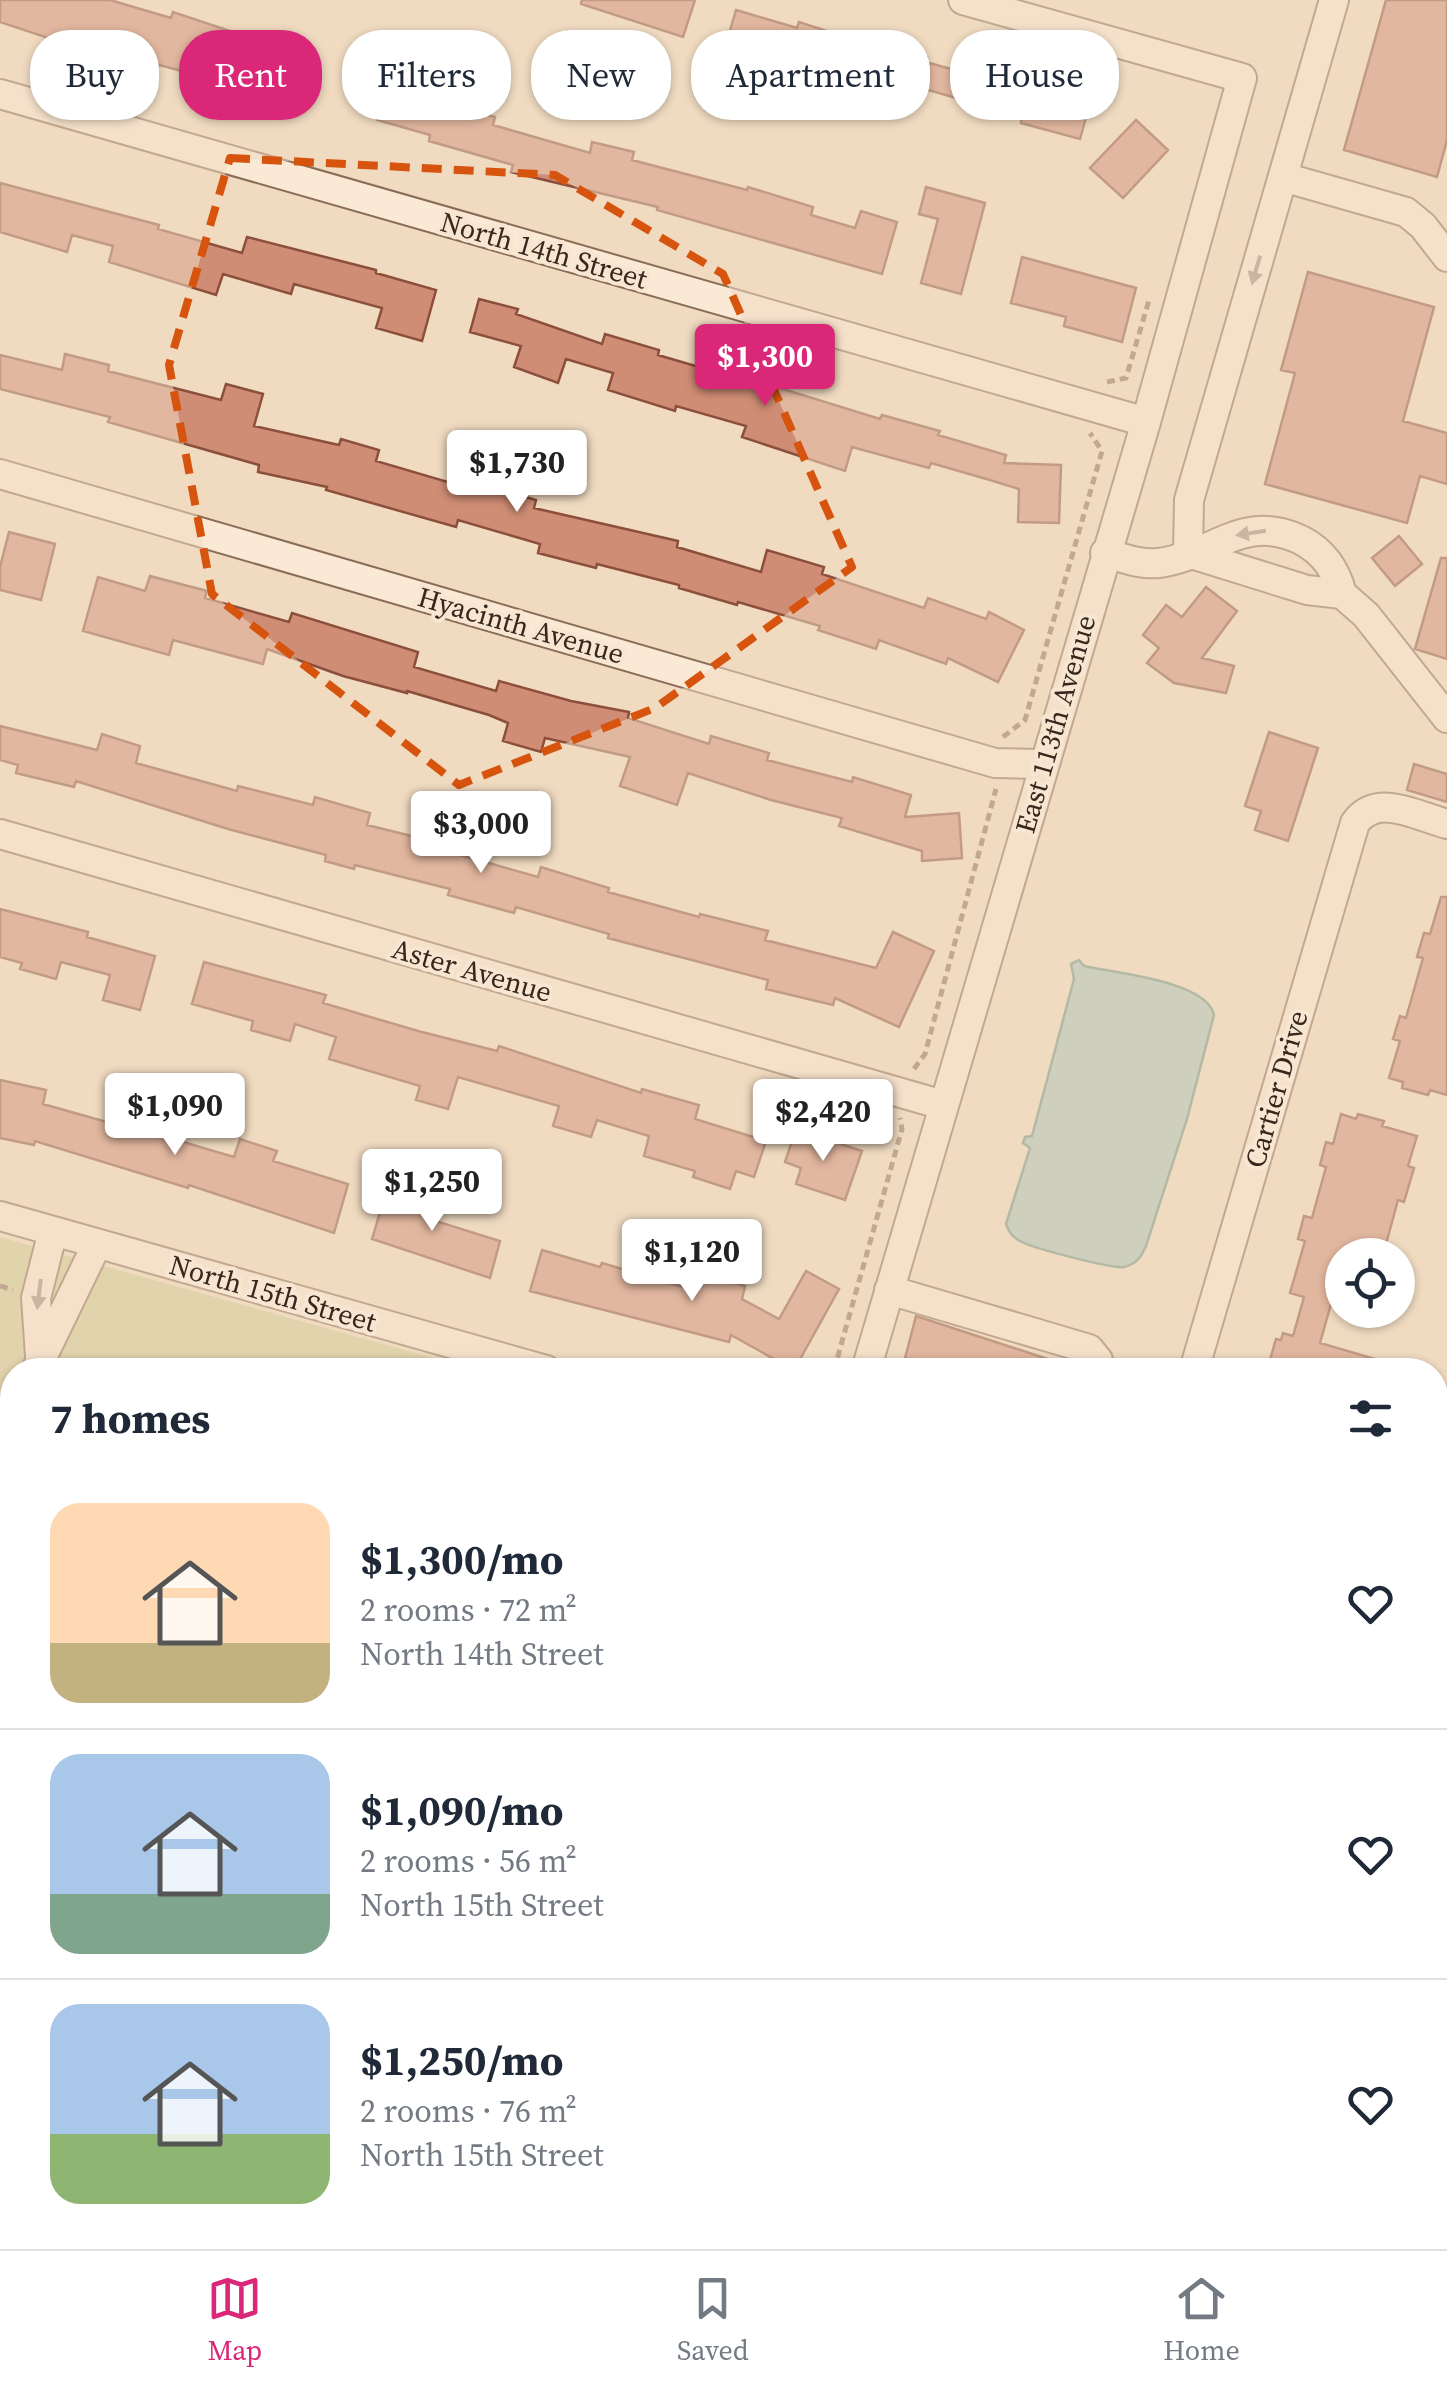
<!DOCTYPE html>
<html lang="en">
<head>
<meta charset="utf-8">
<style>
	body { margin:0; font-family:"Source Serif 4",serif; background:#f2f2f3; color:#1f2937; height:100vh; display:flex; flex-direction:column; font-size:38px; white-space:nowrap }
	* { box-sizing:border-box; margin:0 }
	p { font-size:32px; color:#747a83 }
	.icon { flex:none; width:55px; height:55px; fill:none; stroke:currentColor; stroke-width:2; stroke-linecap:round; stroke-linejoin:round }
	.map { position:relative; flex:1; overflow:hidden }
	.drawer { position:absolute; left:0px; top:1358px; width:1448px; height:892px; display:flex; flex-direction:column; background:#fff; border-radius:40px 40px 0 0; box-shadow:0 2px 8px #0004 }
	.drawer>* { flex:none }
	.hud { position:absolute; left:30px; top:30px; width:1388px; height:90px; display:flex; gap:20px }
	.controls { position:absolute; left:1325px; top:1238px; display:grid; gap:20px }
	.controls a { display:grid; place-items:center; width:90px; height:90px; border-radius:50%; background:#fff; box-shadow:0 2px 8px #0004; font-size:50px }
	.price { position:absolute; translate:-50% -85px; padding:0 22px; border-radius:10px; background:#fff; color:#222; font-size:32px; line-height:65px; filter:drop-shadow(0 2px 5px #0008) }
	.price::after { content:''; position:absolute; left:50%; top:60px; width:30px; height:22px; margin-left:-15px; background:inherit; clip-path:polygon(0 0,100% 0,50% 100%) }
	.price.current { background:#db2777; color:#fff }
	ul { padding:0; list-style:none }
	li { display:flex; align-items:center; gap:30px; height:250px; padding:0 50px }
	li+li { border-top:2px solid #e0e1e3 }
	li span { display:grid; place-items:center; flex:none; width:280px; height:200px; border-radius:30px; color:#555 }
	li>.icon { margin-inline-start:auto }
	span .icon { width:120px; height:120px; fill:#fffc; stroke-width:1 }
	li b { font-size:42px }
	h2 { display:flex; justify-content:space-between; align-items:center; height:120px; padding:0 50px; font-size:42px }
	.chip { padding:0 35px; border-radius:40px; background:#fff; box-shadow:0 2px 8px #0004; font-size:35px; line-height:90px }
	.chip.current { background:#db2777; color:#fff }
	.tab-bar { display:flex; justify-content:space-around; align-items:center; height:140px; border-top:2px solid #e0e1e3; background:#fff; font-size:28px; color:#747a83 }
	.tab-bar a { display:grid; justify-items:center; gap:5px }
	.tab-bar .current { color:#db2777 }
	.map>svg:first-child { display:block }
	.green { fill:#cfcd94 }
	.water { fill:#a4c2b5; stroke:#6a9181; stroke-width:2.5 }
	.building { fill:#d08d75; stroke:#8b4f3c; stroke-width:2.5 }
	.lines { fill:none; stroke-linecap:round; stroke-linejoin:round }
	.minor-casing { stroke:#8a6b57; stroke-width:32 }
	.path { stroke:#8a6b57; stroke-width:5; stroke-dasharray:8 5; stroke-linecap:butt }
	.minor { stroke:#fae9d4; stroke-width:28 }
	.oneway { fill:#9a8878 }
	.marked { fill:none; stroke:#d6540e; stroke-width:8; stroke-dasharray:20 12; stroke-linejoin:round }
	.labels { text-anchor:middle; stroke-width:8; stroke-linejoin:round; paint-order:stroke }
	.street-label { font-size:28px; fill:#39261d; stroke:#f7e6d1 }
</style>
</head>
<body>
<div class="map">
<svg width="1447" height="2249" viewBox="0 0 1447 2249">
	<rect width="100%" height="100%" fill="#f0dbc1"/>
	<path class="green" d="M 0,1237 L 476,1370 L 12,1370 L 12,2238 L 912,2238 L 909,2249 L 0,2249 Z"/>
	<path class="water" d="M 1079,960 L 1084,966 C 1114,973 1207,981 1214,1015 L 1187,1119 L 1146,1246 C 1141,1257 1137,1264 1124,1267 C 1112,1269 1032,1248 1020,1241 C 1012,1237 1009,1232 1006,1224 L 1030,1148 L 1023,1143 L 1025,1137 L 1032,1136 L 1074,979 L 1071,964 Z"/>
	<path class="building" d="M 0,0 L 110,0 L 171,18 L 173,12 L 266,43 L 256,74 L 208,60 L 204,77 L 58,38 L 57,41 L 0,22 Z
		M 582,0 L 695,0 L 683,37 L 581,4 Z
		M 1386,0 L 1447,0 L 1447,140 L 1437,177 L 1344,150 Z
		M 736,10 L 797,28 L 799,22 L 877,47 L 879,42 L 927,57 L 926,62 L 1029,91 L 1031,87 L 1090,103 L 1080,139 L 1021,123 L 1022,117 L 918,87 L 910,110 L 878,100 L 883,82 L 837,66 L 833,79 L 786,63 L 790,52 L 729,34 Z
		M 387,84 L 495,117 L 493,125 L 590,153 L 592,142 L 634,152 L 632,160 L 747,190 L 748,187 L 813,207 L 811,215 L 855,228 L 861,211 L 897,222 L 882,274 L 657,210 L 658,207 L 511,172 L 513,165 L 429,141 L 430,135 L 377,120 Z
		M 1136,120 L 1168,150 L 1123,198 L 1090,168 Z
		M 0,183 L 159,225 L 158,229 L 242,253 L 247,237 L 376,270 L 376,273 L 436,290 L 422,341 L 376,328 L 382,308 L 294,284 L 291,294 L 223,274 L 216,295 L 109,262 L 113,246 L 72,235 L 67,252 L 0,232 Z
		M 926,187 L 985,203 L 961,294 L 921,283 L 938,219 L 919,214 Z
		M 1022,257 L 1136,288 L 1122,342 L 1064,326 L 1066,317 L 1011,303 Z
		M 1308,272 L 1434,307 L 1403,421 L 1447,433 L 1447,484 L 1420,476 L 1407,523 L 1265,484 L 1295,373 L 1281,370 Z
		M 479,299 L 518,309 L 516,314 L 602,344 L 605,334 L 659,350 L 658,355 L 740,379 L 741,376 L 880,419 L 882,415 L 940,431 L 938,435 L 1006,455 L 1004,463 L 1061,465 L 1059,523 L 1018,522 L 1019,489 L 990,480 L 931,463 L 929,468 L 852,447 L 845,471 L 742,437 L 746,426 L 676,406 L 675,411 L 608,390 L 613,373 L 566,359 L 558,383 L 514,367 L 521,346 L 470,332 Z
		M 65,354 L 109,365 L 108,371 L 221,400 L 226,384 L 263,394 L 254,426 L 339,445 L 341,439 L 379,450 L 376,461 L 478,491 L 480,483 L 536,500 L 534,508 L 678,541 L 677,547 L 761,572 L 767,550 L 824,567 L 822,574 L 924,608 L 928,598 L 986,619 L 989,612 L 1024,630 L 998,682 L 948,658 L 946,664 L 879,640 L 876,649 L 818,630 L 820,626 L 738,602 L 737,605 L 679,588 L 679,585 L 597,564 L 596,568 L 538,553 L 540,544 L 458,520 L 456,527 L 326,490 L 327,487 L 258,472 L 259,465 L 108,422 L 110,417 L 0,389 L 0,355 L 62,370 Z
		M 9,532 L 55,544 L 41,600 L 0,590 L 0,567 Z
		M 1399,536 L 1422,564 L 1395,586 L 1372,558 Z
		M 1441,558 L 1447,558 L 1447,659 L 1415,649 Z
		M 150,576 L 207,591 L 205,598 L 289,622 L 292,613 L 418,652 L 414,667 L 496,691 L 499,681 L 571,701 L 629,712 L 628,718 L 709,744 L 711,736 L 769,753 L 767,760 L 852,782 L 853,777 L 911,795 L 905,817 L 959,813 L 962,858 L 922,861 L 922,851 L 839,826 L 842,818 L 771,800 L 688,773 L 677,805 L 620,786 L 630,757 L 545,738 L 541,752 L 503,741 L 508,723 L 489,715 L 407,691 L 407,693 L 343,676 L 267,649 L 263,664 L 173,640 L 169,655 L 83,631 L 98,577 L 145,591 Z
		M 1206,587 L 1237,611 L 1202,658 L 1234,666 L 1226,693 L 1174,683 L 1147,663 L 1159,648 L 1143,635 L 1166,605 L 1182,617 Z
		M 0,726 L 97,750 L 102,734 L 140,746 L 136,763 L 237,791 L 238,786 L 313,805 L 315,797 L 370,813 L 367,825 L 448,845 L 446,851 L 538,877 L 541,867 L 609,888 L 608,892 L 699,917 L 700,914 L 768,931 L 765,940 L 876,968 L 893,932 L 934,951 L 899,1027 L 835,998 L 833,1005 L 766,989 L 768,980 L 608,938 L 609,934 L 516,907 L 514,913 L 448,895 L 450,889 L 355,865 L 354,869 L 325,861 L 326,855 L 228,829 L 76,781 L 74,787 L 16,773 L 18,765 L 0,760 Z
		M 1269,732 L 1318,748 L 1288,841 L 1255,830 L 1261,811 L 1245,806 Z
		M 1414,764 L 1447,774 L 1447,802 L 1407,790 Z
		M 1441,897 L 1447,897 L 1447,1095 L 1430,1090 L 1428,1095 L 1402,1088 L 1403,1082 L 1389,1078 L 1400,1041 L 1393,1039 L 1400,1016 L 1406,1018 L 1423,958 L 1417,957 L 1424,933 L 1430,934 Z
		M 0,909 L 88,932 L 87,937 L 155,956 L 140,1010 L 103,1000 L 110,975 L 61,962 L 56,979 L 20,969 L 22,963 L 0,957 Z
		M 204,962 L 326,995 L 323,1003 L 418,1031 L 497,1051 L 499,1046 L 641,1093 L 642,1089 L 699,1105 L 695,1119 L 766,1141 L 754,1177 L 736,1171 L 730,1189 L 693,1177 L 695,1171 L 644,1156 L 649,1136 L 597,1120 L 591,1137 L 553,1126 L 559,1106 L 458,1077 L 448,1109 L 416,1100 L 420,1086 L 329,1059 L 336,1037 L 295,1024 L 290,1041 L 251,1030 L 253,1021 L 192,1004 Z
		M 0,1080 L 46,1090 L 43,1104 L 149,1134 L 155,1114 L 189,1124 L 183,1142 L 234,1157 L 240,1139 L 277,1151 L 273,1161 L 348,1184 L 334,1233 L 189,1185 L 188,1188 L 35,1141 L 34,1145 L 0,1138 Z
		M 1341,1114 L 1356,1119 L 1358,1114 L 1384,1121 L 1382,1126 L 1417,1136 L 1408,1166 L 1414,1168 L 1404,1202 L 1398,1200 L 1383,1255 L 1342,1255 L 1342,1308 L 1331,1304 L 1320,1343 L 1392,1364 L 1392,1370 L 1267,1370 L 1276,1339 L 1281,1340 L 1283,1333 L 1293,1336 L 1304,1297 L 1290,1293 L 1305,1241 L 1298,1239 L 1304,1216 L 1312,1218 L 1326,1167 L 1320,1165 L 1326,1142 L 1333,1144 Z
		M 796,1129 L 862,1151 L 845,1200 L 796,1184 L 801,1168 L 785,1162 Z
		M 388,1186 L 432,1199 L 426,1218 L 500,1241 L 490,1278 L 372,1239 Z
		M 542,1250 L 600,1267 L 602,1263 L 683,1287 L 688,1269 L 745,1286 L 742,1299 L 779,1319 L 806,1271 L 839,1289 L 794,1370 L 731,1335 L 729,1342 L 530,1291 Z
		M 916,1316 L 1066,1365 L 1066,1370 L 902,1370 Z"/>
	<g class="lines">
		<g class="minor-casing">
			<path id="minor" d="M 0,94 L 1146,422
				M 1283,177 L 1406,212 L 1423,226 L 1447,257
				M 0,474 L 995,763 L 1043,764
				M 1105,553 C 1123,558 1141,565 1159,563 C 1212,556 1244,512 1301,540 C 1324,552 1336,570 1342,594
				M 1188,553 L 1189,500 L 1334,0
				M 1188,553 L 1307,590 L 1342,594 L 1366,615 L 1447,718
				M 0,834 L 943,1105
				M 0,1216 L 546,1370
				M 889,1290 L 1089,1349 L 1098,1360 L 1095,1370
				M 40,1356 L 36,1298 L 53,1231
				M 36,1370 L 97,1244
				M 866,1370 L 1146,422 L 1242,78 L 963,0
				M 1194,1370 L 1355,823 C 1377,792 1417,816 1447,824
				M 0,1483 L 12,1444
				M 1435,1543 L 1447,1546
				M 0,1547 L 12,1550
				M 1435,1668 L 1447,1626
				M 1435,1925 L 1447,1928
				M 540,2238 L 570,2249
				M 639,2249 L 657,2238
				M 1365,2249 L 1369,2238
				M 1436,2249 L 1447,2211"/>
		</g>
		<path class="path" d="M 1107,382 L 1126,378 L 1150,297
			M 1003,737 L 1025,720 L 1102,451 L 1090,433
			M 914,1069 L 925,1054 L 996,789
			M 0,1286 L 13,1290
			M 834,1370 L 902,1129 L 900,1118
			M 95,2249 L 99,2238
			M 333,2249 L 338,2238"/>
		<use href="#minor" class="minor"/>
	</g>
	<defs><path id="oneway-solid" d="M-6-.8H1V-3.2L6.5 0L1 3.2V.8H-6Z" transform="scale(2.5)"/></defs>
	<g class="oneway">
		<use href="#oneway-solid" transform="translate(1256 270) rotate(106)"/>
		<use href="#oneway-solid" transform="translate(1251 533) rotate(171)"/>
		<use href="#oneway-solid" transform="translate(39 1294) rotate(97)"/>
	</g>
	<path d="M0 0H1447V2249H0ZM 230,158 L 555,175 L 723,274 L 852,567 L 655,708 L 459,785 L 212,594 L 169,365 Z" fill="#f0dbc1" fill-opacity=".55" fill-rule="evenodd"/>
	<path class="marked" d="M 230,158 L 555,175 L 723,274 L 852,567 L 655,708 L 459,785 L 212,594 L 169,365 Z"/>
	<g class="labels">
		<g class="street-label">
			<text transform="translate(544 250) rotate(16)" y="10">North 14th Street</text>
			<text transform="translate(521 625) rotate(16)" y="10">Hyacinth Avenue</text>
			<text transform="translate(1055 724) rotate(-74)" y="10">East 113th Avenue</text>
			<text transform="translate(472 970) rotate(16)" y="10">Aster Avenue</text>
			<text transform="translate(1276 1089) rotate(-74)" y="10">Cartier Drive</text>
			<text transform="translate(273 1293) rotate(16)" y="10">North 15th Street</text>
		</g>
	</g>
</svg>
<div class="controls">
<a><svg class="icon" aria-label="locate" viewBox="0 0 24 24"><circle cx="12" cy="12" r="6"/><path d="M12 2v4M12 18v4M2 12h4M18 12h4"/></svg></a>
</div>
<b class="price current" style="left:765px;top:409px">$1,300</b>
<b class="price" style="left:517px;top:515px">$1,730</b>
<b class="price" style="left:481px;top:876px">$3,000</b>
<b class="price" style="left:175px;top:1158px">$1,090</b>
<b class="price" style="left:823px;top:1164px">$2,420</b>
<b class="price" style="left:432px;top:1234px">$1,250</b>
<b class="price" style="left:692px;top:1304px">$1,120</b>
<div class="hud">
<a class="chip">Buy</a>
<a class="chip current">Rent</a>
<a class="chip">Filters</a>
<a class="chip">New</a>
<a class="chip">Apartment</a>
<a class="chip">House</a>
</div>
<section class="drawer">
<h2>7 homes<svg class="icon" aria-label="filters" viewBox="0 0 24 24"><path d="M4 7h16M4 17h16"/><circle cx="9" cy="7" r="2"/><circle cx="15" cy="17" r="2"/></svg></h2>
<ul>
<li><span style="background:linear-gradient(#ffd9b3 70%,#c2b280 0)"><svg class="icon" aria-label="home" viewBox="0 0 24 24"><path d="M3 11l9-7 9 7M6 9v11h12V9"/></svg></span><div><b>$1,300/mo</b><p>2 rooms · 72 m²</p><p>North 14th Street</p></div><svg class="icon" aria-label="heart" viewBox="0 0 24 24"><path d="M12 20l-8-8c-3-5 5-10 8-4 3-6 11-1 8 4z"/></svg></li>
<li><span style="background:linear-gradient(#a9c7e8 70%,#7fa58c 0)"><svg class="icon" aria-label="home" viewBox="0 0 24 24"><path d="M3 11l9-7 9 7M6 9v11h12V9"/></svg></span><div><b>$1,090/mo</b><p>2 rooms · 56 m²</p><p>North 15th Street</p></div><svg class="icon" aria-label="heart" viewBox="0 0 24 24"><path d="M12 20l-8-8c-3-5 5-10 8-4 3-6 11-1 8 4z"/></svg></li>
<li><span style="background:linear-gradient(#a9c7e8 65%,#8fb573 0)"><svg class="icon" aria-label="home" viewBox="0 0 24 24"><path d="M3 11l9-7 9 7M6 9v11h12V9"/></svg></span><div><b>$1,250/mo</b><p>2 rooms · 76 m²</p><p>North 15th Street</p></div><svg class="icon" aria-label="heart" viewBox="0 0 24 24"><path d="M12 20l-8-8c-3-5 5-10 8-4 3-6 11-1 8 4z"/></svg></li>
</ul>
</section>
</div>
<nav class="tab-bar">
<a class="current"><svg class="icon" aria-label="map" viewBox="0 0 24 24"><path d="M3 6l6-2 6 2 6-2v14l-6 2-6-2-6 2zM9 4v14M15 6v14"/></svg>Map</a>
<a><svg class="icon" aria-label="saved" viewBox="0 0 24 24"><path d="M7 4h10v16l-5-4-5 4z"/></svg>Saved</a>
<a><svg class="icon" aria-label="home" viewBox="0 0 24 24"><path d="M3 11l9-7 9 7M6 9v11h12V9"/></svg>Home</a>
</nav>
</body>
</html>
